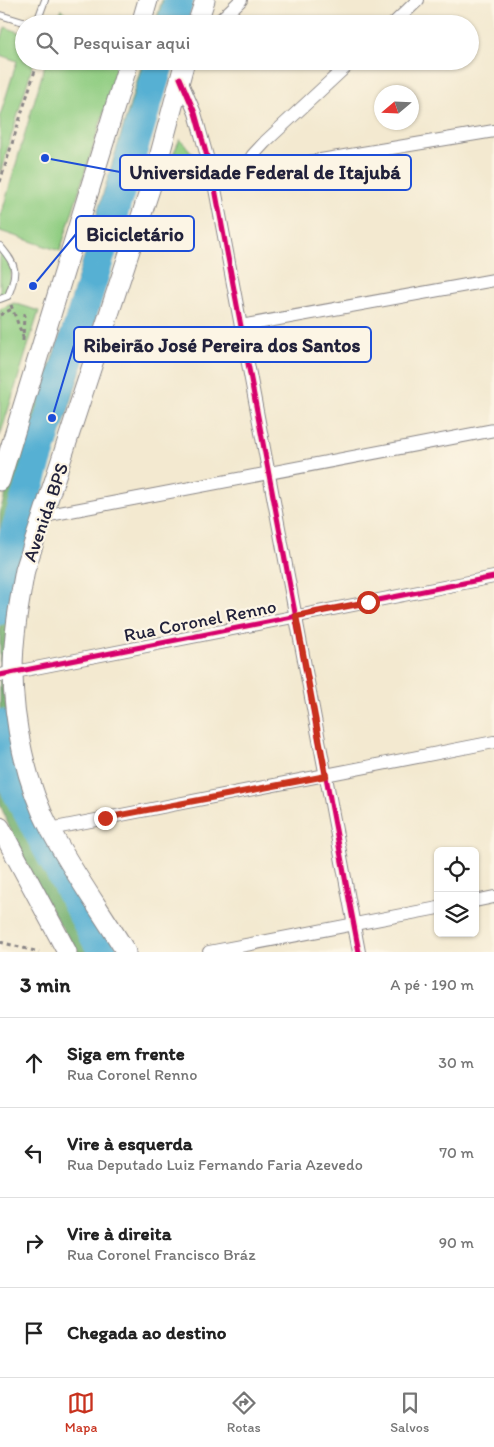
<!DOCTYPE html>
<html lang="pt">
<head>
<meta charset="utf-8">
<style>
  :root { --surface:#fff; --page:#f2f2f2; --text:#222; --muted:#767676; --line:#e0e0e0; --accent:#c8321e }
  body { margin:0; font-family:Itim,sans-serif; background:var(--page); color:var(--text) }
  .controls { position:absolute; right:15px; bottom:15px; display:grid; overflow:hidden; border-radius:8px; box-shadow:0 1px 4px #0004 }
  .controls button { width:45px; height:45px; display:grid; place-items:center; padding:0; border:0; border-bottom:1px solid var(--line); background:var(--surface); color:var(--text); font:25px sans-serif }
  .compass { position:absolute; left:374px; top:85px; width:45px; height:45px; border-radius:50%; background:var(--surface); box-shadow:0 1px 4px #0004; rotate:251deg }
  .stop { position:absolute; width:15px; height:15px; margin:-11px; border:4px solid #c8321e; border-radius:50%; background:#fff }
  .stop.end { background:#c8321e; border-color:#fff; box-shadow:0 1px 5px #0008 }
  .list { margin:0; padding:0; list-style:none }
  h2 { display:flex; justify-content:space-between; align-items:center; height:65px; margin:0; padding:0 20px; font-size:21px }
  h2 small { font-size:16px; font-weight:400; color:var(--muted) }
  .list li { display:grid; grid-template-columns:32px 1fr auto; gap:15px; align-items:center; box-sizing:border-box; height:90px; padding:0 20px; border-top:1px solid var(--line) }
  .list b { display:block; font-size:19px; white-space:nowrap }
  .list p { margin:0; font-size:16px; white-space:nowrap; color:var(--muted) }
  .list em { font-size:16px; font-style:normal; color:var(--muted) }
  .icon { flex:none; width:28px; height:28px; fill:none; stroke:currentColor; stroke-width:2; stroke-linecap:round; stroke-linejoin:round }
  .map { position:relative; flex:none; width:494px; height:952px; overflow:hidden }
  .search { position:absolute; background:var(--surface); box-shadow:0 1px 4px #0004; left:15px; right:15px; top:15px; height:55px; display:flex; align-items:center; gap:12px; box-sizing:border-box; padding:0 18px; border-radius:28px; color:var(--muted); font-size:19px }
  .sheet { height:425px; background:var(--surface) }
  nav { display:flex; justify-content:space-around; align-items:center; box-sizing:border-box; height:70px; border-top:1px solid var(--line); background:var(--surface); font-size:14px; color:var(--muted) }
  nav a { display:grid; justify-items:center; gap:2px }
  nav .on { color:var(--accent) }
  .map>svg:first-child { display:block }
</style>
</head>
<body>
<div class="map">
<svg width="494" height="952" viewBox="0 0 494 952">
  <rect width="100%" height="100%" fill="#fcf5e5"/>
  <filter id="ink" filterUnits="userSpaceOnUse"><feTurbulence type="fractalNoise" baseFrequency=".02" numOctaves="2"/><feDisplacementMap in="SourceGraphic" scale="10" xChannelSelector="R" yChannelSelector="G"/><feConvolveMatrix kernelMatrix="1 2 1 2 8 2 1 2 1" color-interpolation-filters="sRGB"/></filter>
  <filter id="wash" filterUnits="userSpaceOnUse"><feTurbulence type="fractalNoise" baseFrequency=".0096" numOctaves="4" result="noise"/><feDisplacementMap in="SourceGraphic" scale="20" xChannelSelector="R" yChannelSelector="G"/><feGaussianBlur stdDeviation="1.12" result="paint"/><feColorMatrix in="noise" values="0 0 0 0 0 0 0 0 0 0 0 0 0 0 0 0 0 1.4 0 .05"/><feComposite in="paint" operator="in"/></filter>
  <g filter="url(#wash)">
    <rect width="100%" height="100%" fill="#f3e9d0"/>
    <path fill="#90cd82" stroke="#59785e" d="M61,9L78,24H56Z
      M5,27L24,34V61H34L0,174V116L17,61L0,55V44Z
      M46,61H120L60,251L0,231V219Z
      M180,139L208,171L164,174Z
      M0,246L13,261L8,296L0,299Z
      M14,303L39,311L0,436V309Z"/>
    <path fill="#74b070" stroke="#4b6956" d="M162,0H190L183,24H155Z
      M143,61H171L72,399L16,569L2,687L23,784L50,844L114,952H77C47,904 20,857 0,804V510L64,324Z"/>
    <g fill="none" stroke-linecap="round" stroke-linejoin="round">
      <path stroke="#56b0d3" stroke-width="30" d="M172,24L179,0
        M0,610L4,568L160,61
        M0,724L16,790L103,952"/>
    </g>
  </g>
  <g filter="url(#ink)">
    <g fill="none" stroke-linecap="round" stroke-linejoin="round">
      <g stroke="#8a8686" stroke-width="8">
        <path id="lane" d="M0,15L23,22H31L38,19L45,0
          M0,246C17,266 18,271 8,296L0,299"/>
      </g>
      <g stroke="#8a8686" stroke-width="14">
        <path id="street" d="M216,24L241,0
          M393,24L418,0
          M180,78L195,113L213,178L359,952
          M242,173L253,155L265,142L352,61
          M153,180L213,178L242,173L494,131
          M241,326L494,280
          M44,516L494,430
          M0,675L494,577
          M50,829L494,742
          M475,901L494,897
          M209,952L438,908"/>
      </g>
      <g stroke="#8a8686" stroke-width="21">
        <path id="secondary" d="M141,24L148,0
          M197,24L205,0
          M0,481L129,61
          M0,827L67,952
          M126,952C101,911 72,871 50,829C26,784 13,722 13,671C13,637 19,603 25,570L153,180L185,61"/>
      </g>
      <path stroke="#8a8686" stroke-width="3" stroke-dasharray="4 4" stroke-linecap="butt" d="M0,182L38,61
        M11,305L23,337
        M0,315L12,309
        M23,341L24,313
        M0,942L39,952"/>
      <use href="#lane" stroke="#fff" stroke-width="6"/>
      <use href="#street" stroke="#fff" stroke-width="12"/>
      <use href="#secondary" stroke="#fff" stroke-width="19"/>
      <g stroke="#fcf5e5" stroke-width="8">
        <path id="cycleway" d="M180,78L195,113L213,178L359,952
          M0,675L494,577"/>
      </g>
      <use href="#cycleway" stroke="#d6006c" stroke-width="5"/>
    </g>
  </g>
  <g fill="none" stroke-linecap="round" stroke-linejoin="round" filter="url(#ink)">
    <path stroke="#c8321e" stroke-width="6" d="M105,818L326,776L296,616L368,602"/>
  </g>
  <g text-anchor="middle" stroke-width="4.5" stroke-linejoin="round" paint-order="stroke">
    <g font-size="19" fill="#22223b" stroke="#fcf5e5">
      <text transform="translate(45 512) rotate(-71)" y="7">Avenida BPS</text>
      <text transform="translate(200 620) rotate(-11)" y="7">Rua Coronel Renno</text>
    </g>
  </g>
  <path fill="none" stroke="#1d4ed8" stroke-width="2" d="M45 158L120 172M33 286L76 234M52 418L74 345"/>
  <g fill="#1d4ed8" stroke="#fcf5e5" stroke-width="2">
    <circle cx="45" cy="158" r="5"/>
    <circle cx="33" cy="286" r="5"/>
    <circle cx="52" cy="418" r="5"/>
  </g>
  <g fill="#fcf5e5" stroke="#1d4ed8" stroke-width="2">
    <rect x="120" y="155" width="291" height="35" rx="5"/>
    <rect x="76" y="216" width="118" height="35" rx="5"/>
    <rect x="74" y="327" width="297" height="35" rx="5"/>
  </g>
  <g font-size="20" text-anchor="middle" font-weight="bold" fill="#22223b">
    <text x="265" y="179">Universidade Federal de Itajubá</text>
    <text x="135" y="241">Bicicletário</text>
    <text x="222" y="352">Ribeirão José Pereira dos Santos</text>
  </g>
</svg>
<div class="controls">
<button><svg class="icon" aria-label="locate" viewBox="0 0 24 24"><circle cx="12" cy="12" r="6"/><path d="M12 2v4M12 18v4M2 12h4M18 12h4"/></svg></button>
<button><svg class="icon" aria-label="layers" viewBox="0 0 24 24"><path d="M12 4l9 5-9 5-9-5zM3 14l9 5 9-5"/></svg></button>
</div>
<svg class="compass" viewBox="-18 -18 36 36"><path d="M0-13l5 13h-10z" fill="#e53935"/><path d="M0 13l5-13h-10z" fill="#767676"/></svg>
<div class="stop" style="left:368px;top:602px"></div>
<div class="stop end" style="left:105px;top:818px"></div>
<div class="search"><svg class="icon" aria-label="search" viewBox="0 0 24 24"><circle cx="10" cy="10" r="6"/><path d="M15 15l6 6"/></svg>Pesquisar aqui</div>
</div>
<section class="sheet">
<h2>3 min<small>A pé · 190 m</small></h2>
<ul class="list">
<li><svg class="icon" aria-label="ahead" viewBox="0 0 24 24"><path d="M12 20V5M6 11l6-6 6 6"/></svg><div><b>Siga em frente</b><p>Rua Coronel Renno</p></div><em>30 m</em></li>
<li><svg class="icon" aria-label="left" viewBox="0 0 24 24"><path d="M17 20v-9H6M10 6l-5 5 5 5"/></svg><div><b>Vire à esquerda</b><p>Rua Deputado Luiz Fernando Faria Azevedo</p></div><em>70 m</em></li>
<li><svg class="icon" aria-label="right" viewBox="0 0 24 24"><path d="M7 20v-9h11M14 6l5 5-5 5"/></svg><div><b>Vire à direita</b><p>Rua Coronel Francisco Bráz</p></div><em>90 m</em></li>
<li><svg class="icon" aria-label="arrive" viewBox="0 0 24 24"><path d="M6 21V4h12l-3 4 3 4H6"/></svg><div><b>Chegada ao destino</b></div></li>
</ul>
</section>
<nav>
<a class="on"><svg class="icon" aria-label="map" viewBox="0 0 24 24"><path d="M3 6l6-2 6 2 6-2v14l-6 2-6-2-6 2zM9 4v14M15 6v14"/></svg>Mapa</a>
<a><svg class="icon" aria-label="directions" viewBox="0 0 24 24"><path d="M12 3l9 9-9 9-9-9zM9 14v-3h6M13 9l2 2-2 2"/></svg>Rotas</a>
<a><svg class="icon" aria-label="saved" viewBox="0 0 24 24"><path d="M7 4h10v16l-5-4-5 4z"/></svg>Salvos</a>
</nav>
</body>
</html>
